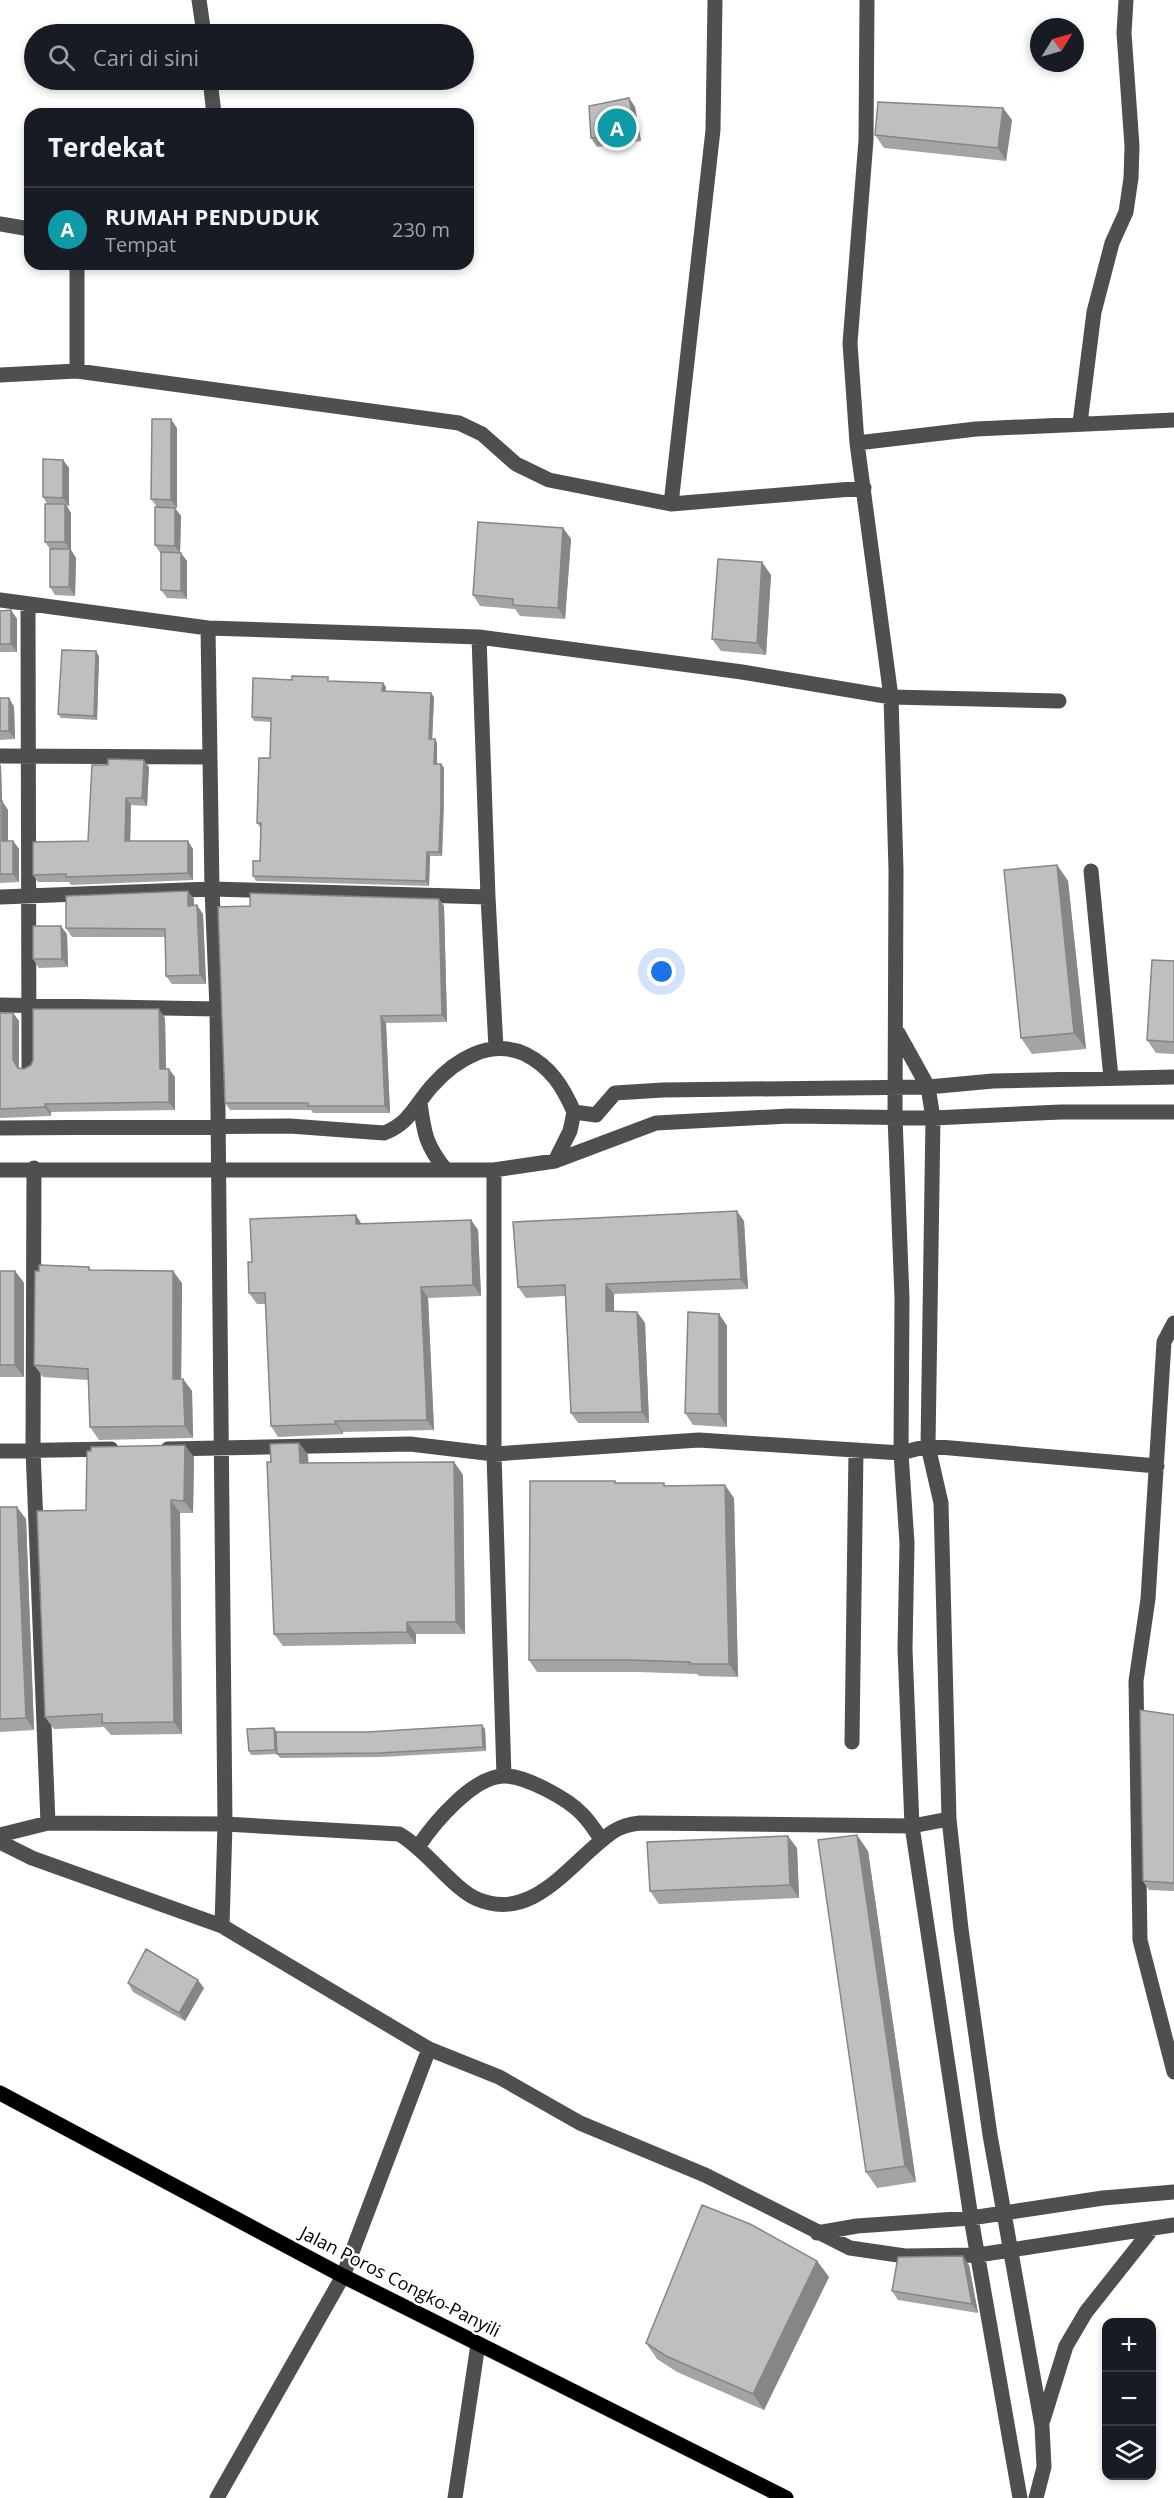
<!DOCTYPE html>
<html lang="id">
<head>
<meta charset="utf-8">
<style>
  :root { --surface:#171b24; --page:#242831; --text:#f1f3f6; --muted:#9ea1a6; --line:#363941; --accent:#858687 }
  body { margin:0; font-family:"Open Sans",sans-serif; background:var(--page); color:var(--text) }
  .controls { position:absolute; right:18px; bottom:18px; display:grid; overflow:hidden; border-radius:12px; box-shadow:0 3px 9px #0003 }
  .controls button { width:54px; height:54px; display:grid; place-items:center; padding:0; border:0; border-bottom:2px solid var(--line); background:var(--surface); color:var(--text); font:30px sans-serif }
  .compass { position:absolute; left:1030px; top:18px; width:54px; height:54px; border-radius:50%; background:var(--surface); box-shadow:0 3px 9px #0003; rotate:53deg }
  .you { position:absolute; left:662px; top:972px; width:21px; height:21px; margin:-15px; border:4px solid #fff; border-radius:50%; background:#1a73e8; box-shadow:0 0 0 9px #1a73e833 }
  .badge { display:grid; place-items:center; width:39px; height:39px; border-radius:50%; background:var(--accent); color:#fff; font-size:20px; font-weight:700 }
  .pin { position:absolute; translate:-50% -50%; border:3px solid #fff; box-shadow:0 2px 6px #0006 }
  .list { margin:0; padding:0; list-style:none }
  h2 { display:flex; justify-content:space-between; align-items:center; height:78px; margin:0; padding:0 24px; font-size:26px }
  h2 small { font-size:20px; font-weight:400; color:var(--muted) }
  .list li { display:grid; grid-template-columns:39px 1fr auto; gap:18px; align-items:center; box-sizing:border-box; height:84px; padding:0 24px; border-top:2px solid var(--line) }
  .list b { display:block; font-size:22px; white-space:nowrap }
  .list p { margin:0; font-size:20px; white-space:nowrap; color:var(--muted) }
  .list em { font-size:20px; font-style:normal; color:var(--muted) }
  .icon { flex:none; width:33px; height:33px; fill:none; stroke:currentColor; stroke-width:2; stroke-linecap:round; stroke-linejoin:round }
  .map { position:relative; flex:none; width:1174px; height:2498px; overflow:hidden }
  .search { position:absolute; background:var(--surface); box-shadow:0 3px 9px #0003; left:24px; top:24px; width:450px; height:66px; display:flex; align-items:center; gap:15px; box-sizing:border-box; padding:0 21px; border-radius:33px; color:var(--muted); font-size:22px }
  .panel { position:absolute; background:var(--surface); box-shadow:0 3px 9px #0003; left:24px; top:108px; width:450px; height:162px; border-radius:18px }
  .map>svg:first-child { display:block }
</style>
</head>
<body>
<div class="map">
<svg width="1174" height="2498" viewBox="0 0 1174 2498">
  <rect width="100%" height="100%" fill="#fff"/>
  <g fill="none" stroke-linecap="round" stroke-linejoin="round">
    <g stroke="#dbdbdb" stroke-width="16">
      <path id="major" d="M0,2093L343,2276L786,2498"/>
    </g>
    <path stroke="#4f4f4f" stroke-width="15" d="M199,0L204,34
      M867,0L866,140L850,343L857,443L891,697L1059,701
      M210,80L214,114
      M0,224L30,229
      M77,371V264
      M0,375L77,371L459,423L482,434L516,464L549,480L671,504L864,488
      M1080,423L1094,312L1112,243L1126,212L1131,178L1132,146L1124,33L1126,0
      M857,443L976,429L1174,420
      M671,504L713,130L715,0
      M0,600L208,628L479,637L742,672L891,697L896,870L895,1117L902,1298L901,1453L907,1543L905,1649L912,1826L971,2218L1020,2498
      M28,605L29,1068
      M208,628L212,889L217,1009L225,1824L222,1926
      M479,637L488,897L496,1048
      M0,756L210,757
      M1091,871L1111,1078
      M0,897L212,889L488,897
      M0,1005L217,1009
      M898,1033L928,1087L933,1118L928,1446L941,1503L949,1819L961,1929L990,2135L1042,2426L1044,2467L1036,2498
      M420,1103C424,1133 426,1146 446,1170
      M0,1128L290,1126L384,1133C410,1123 415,1105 432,1086C455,1060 490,1038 525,1054C551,1067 563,1087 574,1112L596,1115L615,1093L663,1090L928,1087L993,1081L1174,1077
      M555,1161L570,1131L574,1112
      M34,1168L33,1450L48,1823
      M0,1170H494L555,1161L656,1123L789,1116L933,1118L1061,1112H1174
      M494,1170V1454L504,1776
      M1174,1323L1164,1342L1148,1599L1136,1681L1140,1940L1174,2072
      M168,1449L410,1444L494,1454L699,1440L901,1453L928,1446L1157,1466
      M0,1451L111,1449
      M852,1742L856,1450
      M0,1835L48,1823L225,1824L399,1834C427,1850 452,1888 477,1899C535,1924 573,1858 614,1831C622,1826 631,1824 640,1823L912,1826L949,1819
      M0,1842L32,1858L222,1926L429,2049L499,2077L580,2123L705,2175L850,2248L905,2256L978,2255L1174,2225
      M418,1847C434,1823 474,1775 505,1776C526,1776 568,1799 582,1814C590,1822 596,1832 602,1840
      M817,2233L857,2226L971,2218L1103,2198L1174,2192
      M1043,2420L1066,2346L1086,2312L1151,2230
      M217,2498L343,2276L429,2049
      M455,2498L478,2344"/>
    <use href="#major" stroke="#000" stroke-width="15"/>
  </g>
  <path fill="#a4a4a4" d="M629,98L635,107L641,141L597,147L591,138Z
    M1003,108L1012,120L1006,161L884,148L875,135Z
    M177,428V508H175L181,516L180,553L187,561V599L167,598L161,590V554L155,545L157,507L151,499Z
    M63,460L69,468V506H67L71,513V550L76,558L75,596L55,595L50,587V549L45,542L47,504L43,497Z
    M563,528L571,539L565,619L520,616L515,609L480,606L473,595Z
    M771,575L766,655L721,651L712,639Z
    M11,610L17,619V652H0V611Z
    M99,656L97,720L61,718L58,714Z
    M331,681L383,683L386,687L385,691L434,697L432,739H435L437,743V764H441L444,768V810L442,856H430L429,886L256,881L253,876L260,861L261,827H260L257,823L270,758L271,722L254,721L252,717Z
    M0,698H9L14,707L15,739L0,740V747Z
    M0,764L1,766L2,801L8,810V841H13L19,849V882L0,883Z
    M149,767L147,806L131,805L130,841L193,849V880L71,885L69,882H38L33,875L88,841Z
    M1057,865L1068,881L1086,1049L1032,1054L1021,1038Z
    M194,899V906L203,914L206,984H172L166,976L165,937H72L66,928Z
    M439,899L444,906L447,1022L386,1023L390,1113H313L311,1110H230L225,1103L250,906Z
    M67,934L68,967L39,968L33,959Z
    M1174,961V1054L1156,1053L1147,1040Z
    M0,1013H13L19,1021V1068L24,1069L165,1018L166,1069L175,1077V1110L51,1112V1116L0,1118Z
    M471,1220L478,1230L481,1296L428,1298L434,1430L343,1432V1434L278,1437L271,1426L266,1304H257L249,1293L252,1262L362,1224Z
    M744,1221L748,1289L614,1294V1311L637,1312L645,1323L649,1423H578L571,1413L565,1296L526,1298L518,1287Z
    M89,1267L91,1270L182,1283L181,1379H183L192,1391L193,1438L99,1440L90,1427L88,1380L43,1377L34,1365Z
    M0,1271H15L24,1283V1377H0Z
    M719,1314L727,1326V1427L693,1425L685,1413Z
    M299,1443L308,1455V1463L454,1462L463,1475L465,1634H416V1644L283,1646L274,1634L271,1462Z
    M194,1457L193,1513H180L182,1734L111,1735L104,1727L54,1729L45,1717L86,1510Z
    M615,1481L617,1483L667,1486L734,1498L738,1677L699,1676L697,1674L638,1672H537L529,1660Z
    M0,1507L26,1519L34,1730L0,1732Z
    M1174,1715V1891L1149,1890L1143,1881Z
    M485,1729L486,1751L382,1757L280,1758L277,1754L251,1755L249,1751L277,1732H368Z
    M797,1848L799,1898L659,1904L650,1891Z
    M868,1851L916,2182L877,2188L866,2172Z
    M128,1983L204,1988L185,2021L133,1992Z
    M817,2261L829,2277L764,2410L677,2372L657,2359L646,2343Z
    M969,2265L978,2313L898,2300L892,2291Z"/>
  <path fill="#868686" d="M629,98L635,107L641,141L636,132Z
    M1003,108L1012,120L1006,161L998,148Z
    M171,419L177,428V508L171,500Z
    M63,460L69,468V506L63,498Z
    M65,504L71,513V550L76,558L75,596L69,587L70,550L65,542Z
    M175,508L181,516L180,554L175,546Z
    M563,528L571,539L565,619L558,608Z
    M181,553L187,561V599L181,591Z
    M762,562L771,575L766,655L757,643Z
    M11,610L17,619V652L11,644Z
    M96,651L99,656L97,720L94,716Z
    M383,683L386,687L385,695L382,691Z
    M431,693L434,697L432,743L429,739Z
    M9,698L14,707L15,739L9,731Z
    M435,739L437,743V768L434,764Z
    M144,760L149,767L147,806L142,798Z
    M0,764L1,766L2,801L8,810V849L2,841L0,807Z
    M441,764L444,768L442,856L439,852Z
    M126,798L131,805L130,848L125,841Z
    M13,841L19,849V882L13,874Z
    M188,841L193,849V880L188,873Z
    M427,852L430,856L429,886L426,881Z
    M1057,865L1068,881L1086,1049L1074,1033Z
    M188,891L194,899V914L188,906Z
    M439,899L444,906L447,1022L442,1015Z
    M197,905L203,914L206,984L200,975Z
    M61,926L67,934L68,967L62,959Z
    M159,1009L165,1018L166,1077L160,1069Z
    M13,1013L19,1021V1069L24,1076L13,1060Z
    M381,1016L386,1023L390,1113L385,1106Z
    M169,1069L175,1077V1110L169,1102Z
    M45,1104L51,1112V1116L45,1107Z
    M737,1211L744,1221L748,1289L741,1279Z
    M356,1215L363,1226L356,1224Z
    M471,1220L478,1230L481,1296L473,1285Z
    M15,1271L24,1283V1377L15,1365Z
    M173,1271L182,1283L181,1392L173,1379Z
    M606,1284L614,1294V1322L606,1311Z
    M421,1287L428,1298L434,1430L427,1420Z
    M637,1312L645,1323L649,1423L642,1412Z
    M719,1314L727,1326V1427L719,1414Z
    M183,1379L192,1391L193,1438L185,1426Z
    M335,1421L343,1432V1434L336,1424Z
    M299,1443L308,1455L309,1475L300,1463Z
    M185,1445L194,1457L193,1513L184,1501Z
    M454,1462L463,1475L465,1634L456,1622Z
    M725,1485L734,1498L738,1677L729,1664Z
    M171,1500L180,1513L182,1734L174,1722Z
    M17,1507L26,1519L34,1730L26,1718Z
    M407,1622L416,1634V1644L407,1632Z
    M482,1725L485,1729L486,1751L483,1747Z
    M274,1728L277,1732L278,1754L275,1750Z
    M857,1835L868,1851L916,2182L905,2166Z
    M788,1836L797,1848L799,1898L790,1885Z
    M198,1980L204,1988L185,2021L179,2013Z
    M963,2256L969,2265L978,2313L972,2304Z
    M817,2261L829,2277L764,2410L753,2394Z"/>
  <path fill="#bfbfbf" stroke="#868686" stroke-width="1.5" d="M629,98L636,132L591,138L589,106Z
    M878,102L1003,108L998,148L875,135Z
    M152,419H171V500L151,499Z
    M43,459L63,460V498L43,497Z
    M45,504H65V542H45Z
    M155,507L175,508V546L155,545Z
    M478,522L563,528L558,608L513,605V599L473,595Z
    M50,549H70L69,587H50Z
    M161,552L181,553V591L161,590Z
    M718,559L762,562L757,643L712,639Z
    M11,610V644H0V611Z
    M62,650L96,651L94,716L58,714Z
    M292,676L328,677V681L383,683L382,691L431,693L429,739H435L434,764H441V805L439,852H427L426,881L253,876V861H260L261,823H257L259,758H270L271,718L252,717L253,678L292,680Z
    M0,698H9V731H0Z
    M108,759L144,760L142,798H126L125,841H188V873L66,877V874L33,875V842L88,841L92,765H108Z
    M0,801H2V841H13V874H0Z
    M1057,865L1074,1033L1021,1038L1004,870Z
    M188,891V906L197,905L200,975L166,976L165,929L66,928V896Z
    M250,893L439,899L442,1015L381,1016L385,1106H308V1103H225L218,907L250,906Z
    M33,926H61L62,959H33Z
    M1152,960L1174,961V1042L1147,1040Z
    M33,1009H159L160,1069H169V1102L45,1104V1107L0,1109V1013H13V1060L18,1068L24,1069L31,1065L33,1060Z
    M737,1211L741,1279L606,1284V1311L637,1312L642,1412L571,1413L565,1285L518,1287L513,1222Z
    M356,1215V1224L471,1220L473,1285L421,1287L427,1420L335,1421L336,1424L271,1426L265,1293H249L248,1262H252L250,1219Z
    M39,1265L89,1267V1270L173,1271V1379H183L185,1426L90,1427L88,1369L34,1365L35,1271H39Z
    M0,1271H15V1365H0Z
    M688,1312L719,1314V1414L685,1413Z
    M299,1443L300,1463L454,1462L456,1622H407V1632L274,1634L267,1462H271L270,1444Z
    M185,1445L184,1501L171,1500L174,1722L102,1723V1714L45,1717L37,1511L86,1510L87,1451H91V1447Z
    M530,1481H615V1483H664V1486L725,1485L729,1664H690V1662L629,1660H529Z
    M0,1507H17L26,1718L0,1719Z
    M1140,1710L1174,1715V1883L1143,1881Z
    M482,1725L483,1747L379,1753L277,1754L276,1732H368Z
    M274,1728L275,1750L249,1751L247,1729Z
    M857,1835L905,2166L866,2172L818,1840Z
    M788,1836L790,1885L650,1891L647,1842Z
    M146,1949L198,1980L179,2013L128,1983Z
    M702,2205L750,2224L817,2261L753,2394L666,2356L646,2343Z
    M963,2256L972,2304L892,2291L898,2257Z"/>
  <g text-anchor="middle" stroke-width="5" stroke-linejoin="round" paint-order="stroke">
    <g font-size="18" fill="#000" stroke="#fff">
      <text transform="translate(400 2282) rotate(27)" y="6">Jalan Poros Congko-Panyili</text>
    </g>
  </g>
</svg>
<div class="controls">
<button>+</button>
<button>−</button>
<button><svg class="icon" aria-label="layers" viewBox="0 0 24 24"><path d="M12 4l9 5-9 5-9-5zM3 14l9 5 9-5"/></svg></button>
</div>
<svg class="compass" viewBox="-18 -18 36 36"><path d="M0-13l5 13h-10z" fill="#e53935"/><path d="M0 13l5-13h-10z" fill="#9ea1a6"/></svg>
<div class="you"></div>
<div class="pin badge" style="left:617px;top:128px;background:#0f9aa8">A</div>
<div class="search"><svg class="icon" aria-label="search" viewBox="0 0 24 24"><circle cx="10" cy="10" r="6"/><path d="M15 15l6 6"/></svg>Cari di sini</div>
<section class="panel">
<h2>Terdekat<small></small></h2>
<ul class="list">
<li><span class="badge" style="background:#0f9aa8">A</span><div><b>RUMAH PENDUDUK</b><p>Tempat</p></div><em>230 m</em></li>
</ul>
</section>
</div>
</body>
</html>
